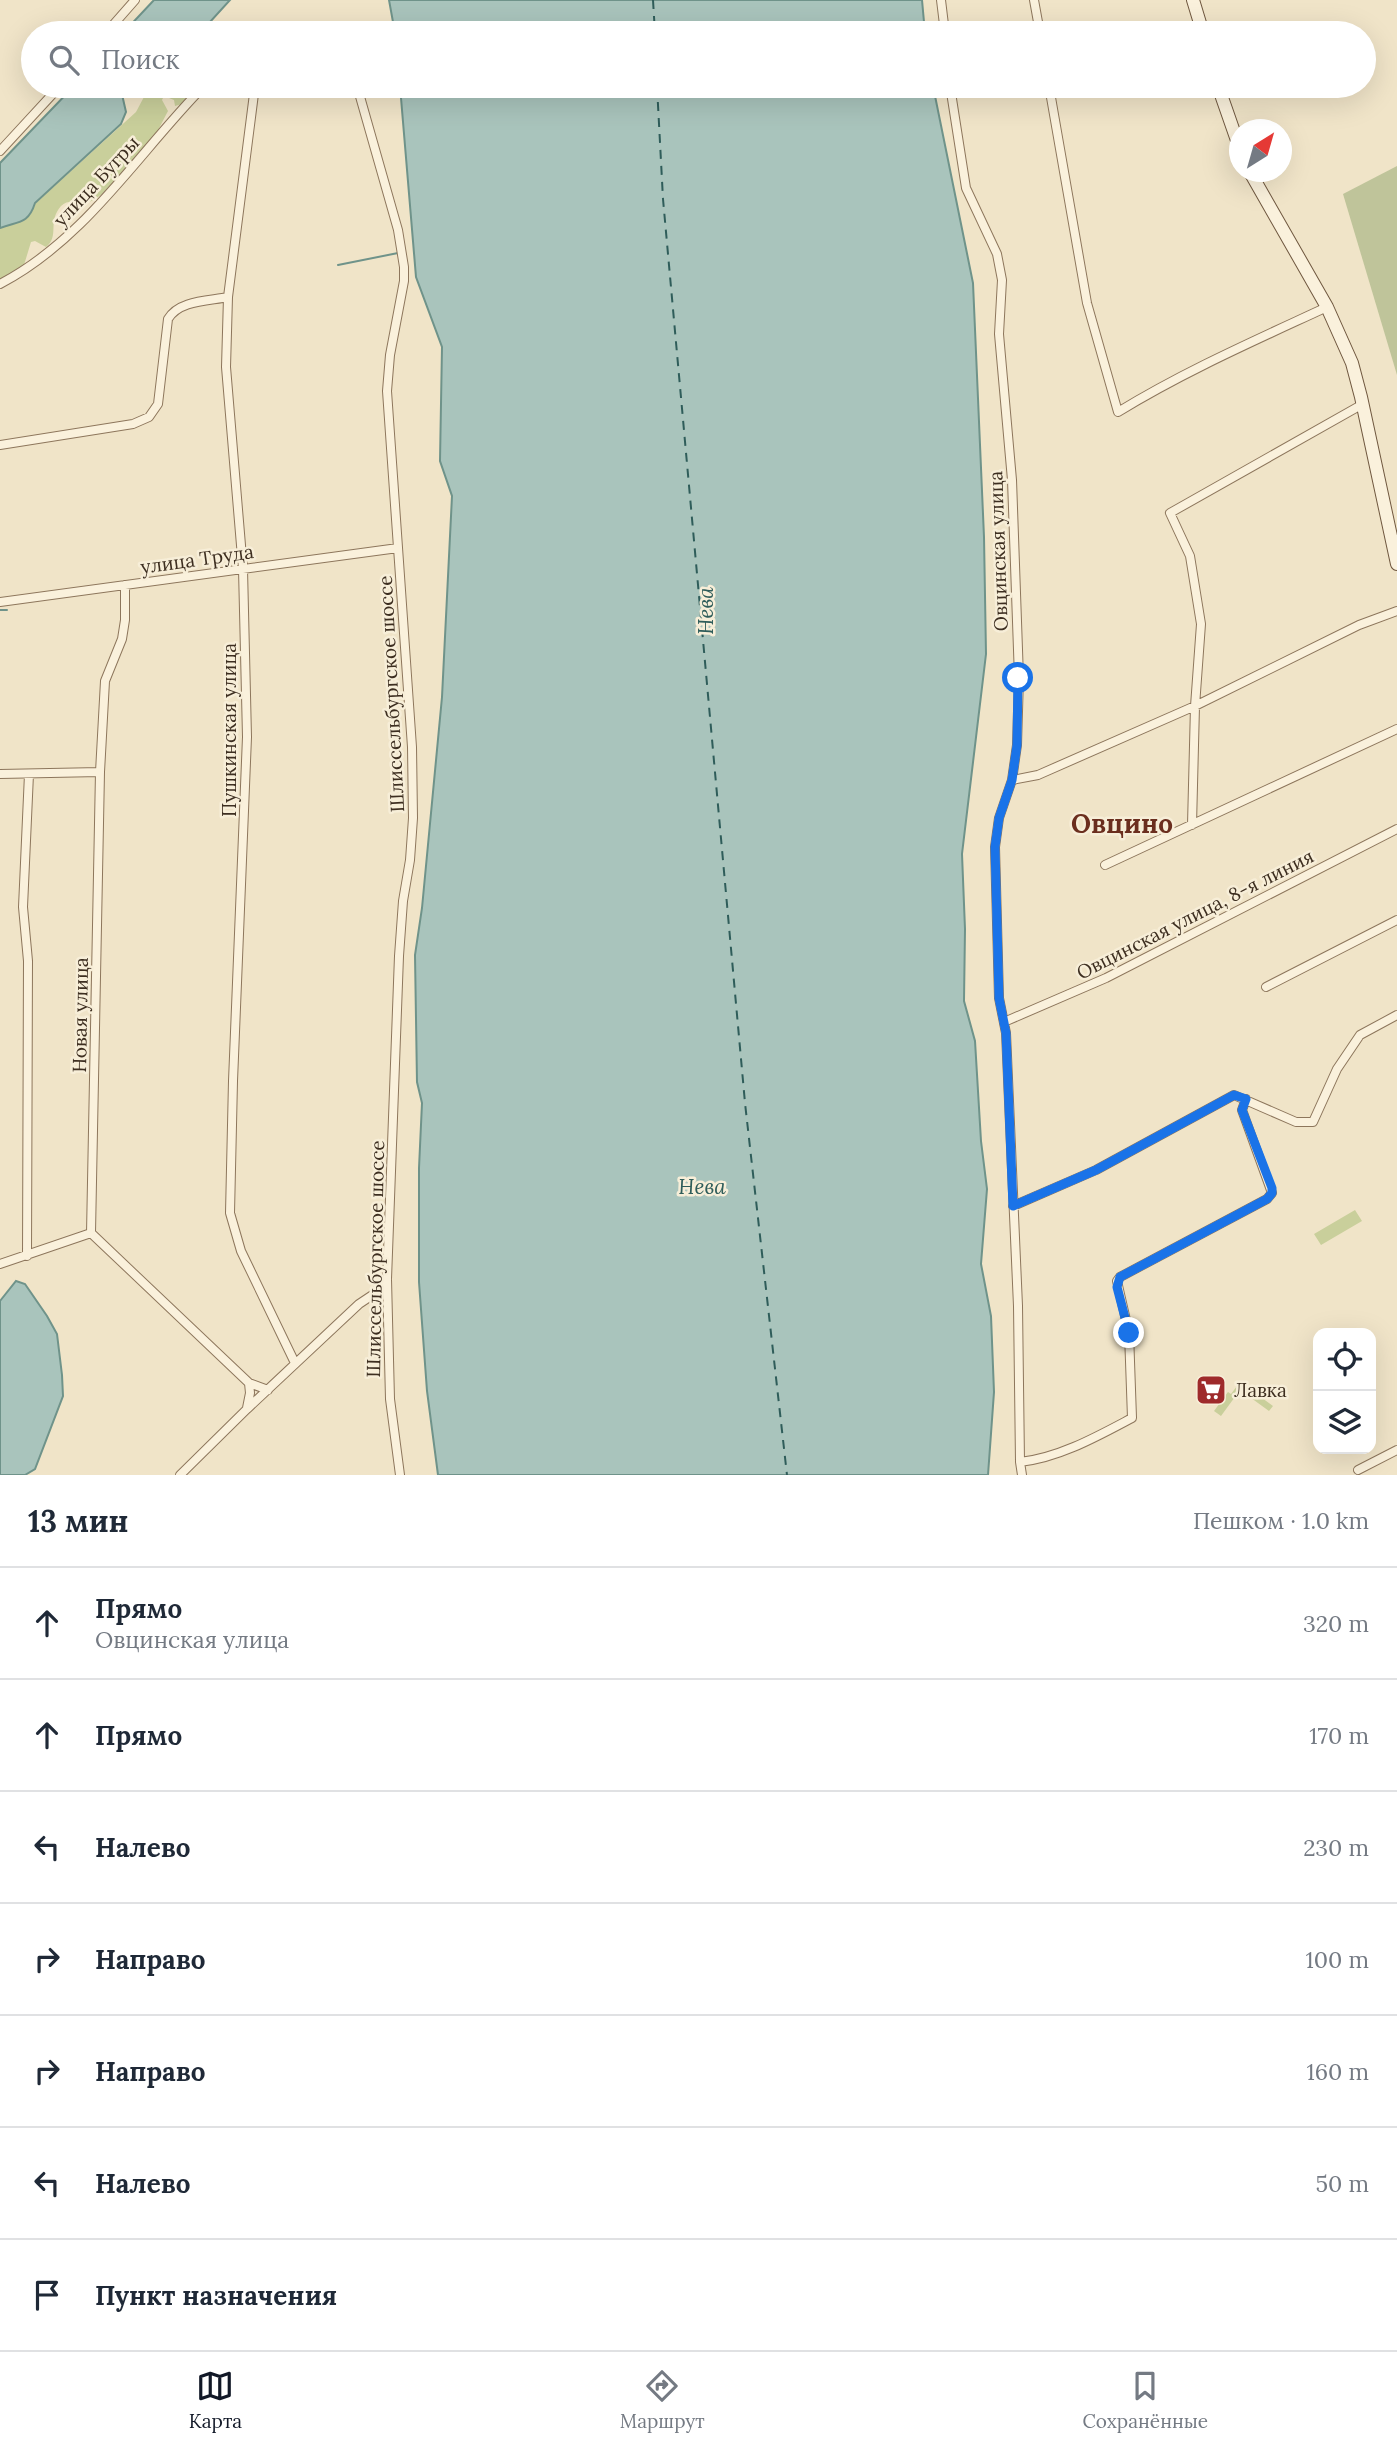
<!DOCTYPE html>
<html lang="ru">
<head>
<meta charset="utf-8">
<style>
  :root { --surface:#fff; --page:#f2f2f3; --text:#1f2937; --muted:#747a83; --line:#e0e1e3; --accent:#111827 }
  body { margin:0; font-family:Lora,serif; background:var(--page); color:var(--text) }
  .controls { position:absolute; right:21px; bottom:21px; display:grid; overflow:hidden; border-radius:14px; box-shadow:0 7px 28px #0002 }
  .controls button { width:63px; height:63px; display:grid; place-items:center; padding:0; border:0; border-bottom:2px solid var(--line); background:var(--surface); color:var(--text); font:35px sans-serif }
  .compass { position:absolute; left:1229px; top:119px; width:63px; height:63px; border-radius:50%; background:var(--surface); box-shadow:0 7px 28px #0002; rotate:37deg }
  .stop { position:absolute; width:21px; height:21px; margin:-16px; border:5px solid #1a73e8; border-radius:50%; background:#fff }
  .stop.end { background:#1a73e8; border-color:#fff; box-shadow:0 2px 7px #0008 }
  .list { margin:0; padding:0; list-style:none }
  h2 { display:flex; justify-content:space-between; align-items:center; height:91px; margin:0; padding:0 28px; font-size:30px }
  h2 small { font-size:23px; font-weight:400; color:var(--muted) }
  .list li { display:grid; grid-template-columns:46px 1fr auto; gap:21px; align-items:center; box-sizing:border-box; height:112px; padding:0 28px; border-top:2px solid var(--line) }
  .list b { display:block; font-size:26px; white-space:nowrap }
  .list p { margin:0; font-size:23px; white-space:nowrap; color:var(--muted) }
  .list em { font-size:23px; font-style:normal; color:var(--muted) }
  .icon { flex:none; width:38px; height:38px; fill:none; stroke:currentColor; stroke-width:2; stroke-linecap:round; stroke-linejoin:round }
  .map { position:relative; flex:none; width:1397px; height:1475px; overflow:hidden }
  .search { position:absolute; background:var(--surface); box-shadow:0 7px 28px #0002; left:21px; right:21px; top:21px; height:77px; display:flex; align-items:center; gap:18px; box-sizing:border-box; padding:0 24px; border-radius:38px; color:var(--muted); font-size:26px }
  .sheet { height:875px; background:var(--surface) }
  nav { display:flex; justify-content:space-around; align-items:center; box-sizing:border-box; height:98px; border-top:2px solid var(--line); background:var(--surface); font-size:19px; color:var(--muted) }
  nav a { display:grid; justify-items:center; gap:4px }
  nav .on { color:var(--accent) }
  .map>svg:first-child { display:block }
</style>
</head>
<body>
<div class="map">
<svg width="1397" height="1475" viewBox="0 0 1397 1475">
  <rect width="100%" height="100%" fill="#f0e4c8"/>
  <path fill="#c9cf9b" d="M153,86H193L182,104L175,106L174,100L164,96L162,100L168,111L154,138L102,194C97,197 94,201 88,202C78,204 69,198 61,206C47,222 60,236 46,247L35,241L31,242L24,265L0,280V228C18,221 28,225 35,204L136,112L145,95Z
    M1355,1210L1362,1221L1321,1245L1314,1234Z
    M1240,1382L1273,1406L1269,1411L1240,1390L1221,1416L1214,1411L1228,1392L1231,1394Z"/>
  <path fill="#bfc49a" d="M1397,166V375L1343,194Z"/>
  <path fill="#a9c4bc" stroke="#6f938a" stroke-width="2" d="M154,0H230L200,33H123Z
    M389,0H922L925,33H395Z
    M74,86H125L121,90L126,112L121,124L35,203C28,225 18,221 0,228V163Z
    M400,86H933L973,283L984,537L986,654L962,854L965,929L964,1001L975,1041L981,1141L987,1189L981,1264L991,1316L994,1392L988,1475H438L427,1391L419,1282V1168L422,1103L417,1082L415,955L422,908L442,697L452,496L440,461L442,347L416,277Z
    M16,1281L25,1284L47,1316L57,1334L62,1375L63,1396L35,1469L25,1475H0V1301Z"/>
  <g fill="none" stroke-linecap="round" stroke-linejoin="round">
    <path stroke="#6f938a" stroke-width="2" d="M338,265L398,253
      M0,610H7"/>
    <path stroke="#2f5d5a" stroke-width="2" stroke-dasharray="9 7" stroke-linecap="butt" d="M653,0L655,33
      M657,86L663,199L745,1103L787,1475"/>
    <g stroke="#8d765c" stroke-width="10">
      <path id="minor" d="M941,0L945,33
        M1034,0L1040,33
        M106,33L135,0
        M331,33L342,29L343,33
        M255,86L228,297L226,367L243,569L247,737L233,1081L230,1213L241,1251L295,1363
        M357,86L398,230L404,267V281L390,355L387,391L412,747L413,818L410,860L403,901L399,956L387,1279L390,1399L400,1475
        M950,86L966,188L997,254L1002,280L999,334L1012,480L1019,678L1017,745L1012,780L999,818L995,847L999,998L1006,1033L1018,1306L1020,1462L1022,1475
        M1049,86L1087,303L1118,412C1185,371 1256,340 1327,307
        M0,151L60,86
        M0,284C86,239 138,153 204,86
        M0,445L133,424L149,417L158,404L168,319C179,300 209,301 228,297
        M125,585V620L122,639L105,681L100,772L91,1233L249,1383L268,1390
        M0,602L398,548
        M0,774L100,772
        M1012,780L1038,775L1195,706L1359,625L1397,611
        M1192,825L1195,706L1201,624L1190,556L1170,513L1363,404
        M1105,865L1397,729
        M1266,987L1397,920
        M1004,1022L1106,978L1397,829
        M1013,1206L1096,1170L1234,1095L1296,1122H1313L1337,1069L1360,1035L1397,1015
        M27,1256L28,961L23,907L29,774
        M0,1264L91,1233
        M247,1408L250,1393L249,1383
        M1020,1462C1059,1458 1098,1436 1132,1418L1129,1333L1117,1281L1120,1277L1267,1199L1272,1193L1242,1110L1246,1099
        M1358,1470L1397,1450
        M180,1475L247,1409L359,1304L374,1294L387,1279"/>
    </g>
    <g stroke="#6f573f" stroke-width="14">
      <path id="secondary" d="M1193,0L1203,33
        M1218,86L1240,149
        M1250,172L1327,307L1352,363L1361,397L1397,564"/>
    </g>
    <use href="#minor" stroke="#faf1dc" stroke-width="8"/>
    <use href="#secondary" stroke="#faf1dc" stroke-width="12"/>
  </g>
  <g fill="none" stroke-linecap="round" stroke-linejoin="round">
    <path stroke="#1a73e8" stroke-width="9" d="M1018,678L1017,745L1012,780L999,818L995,847L999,998L1006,1033L1013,1206L1096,1170L1234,1095L1246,1099L1242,1110L1272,1188V1193L1267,1199L1120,1277L1117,1287L1129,1333"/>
  </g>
  <defs>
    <g id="supermarket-square" transform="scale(1.575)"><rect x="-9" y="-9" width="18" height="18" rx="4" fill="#9e2a2b" stroke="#f7eed8"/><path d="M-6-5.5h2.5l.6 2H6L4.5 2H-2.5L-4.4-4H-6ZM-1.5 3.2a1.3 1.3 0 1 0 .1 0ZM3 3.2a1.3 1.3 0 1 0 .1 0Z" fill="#fff"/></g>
  </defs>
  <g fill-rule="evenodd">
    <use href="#supermarket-square" x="1211" y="1390"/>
  </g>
  <g text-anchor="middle" stroke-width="5" stroke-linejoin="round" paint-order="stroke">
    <g font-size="19" fill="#3d2e20" stroke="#f7eed8">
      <text transform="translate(96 181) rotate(-47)" y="7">улица Бугры</text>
      <text transform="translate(998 551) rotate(-92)" y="7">Овцинская улица</text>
      <text transform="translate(197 559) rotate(-8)" y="7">улица Труда</text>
      <text transform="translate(391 694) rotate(-93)" y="7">Шлиссельбургское шоссе</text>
      <text transform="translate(229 730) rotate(-90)" y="7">Пушкинская улица</text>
      <text transform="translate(1195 914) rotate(-27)" y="7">Овцинская улица, 8-я линия</text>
      <text transform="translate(80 1015) rotate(-89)" y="7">Новая улица</text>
      <text transform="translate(375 1259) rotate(-89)" y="7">Шлиссельбургское шоссе</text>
    </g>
    <g font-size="19" fill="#3d2e20" stroke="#f7eed8" text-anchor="start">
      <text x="1234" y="1397">Лавка</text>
    </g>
    <g font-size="21" font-style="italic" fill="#2f5d5a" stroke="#f7eed8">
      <text transform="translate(706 611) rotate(-90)" y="7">Нева</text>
      <text x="702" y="1194">Нева</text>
    </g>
    <g font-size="26" font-weight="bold" fill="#6b2e1e" stroke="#f7eed8">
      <text x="1122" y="833">Овцино</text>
    </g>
  </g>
</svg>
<div class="controls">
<button><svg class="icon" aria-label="locate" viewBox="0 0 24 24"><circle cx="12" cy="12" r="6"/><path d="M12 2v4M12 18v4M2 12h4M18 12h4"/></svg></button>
<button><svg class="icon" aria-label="layers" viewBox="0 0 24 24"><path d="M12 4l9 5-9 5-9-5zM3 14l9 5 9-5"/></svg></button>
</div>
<svg class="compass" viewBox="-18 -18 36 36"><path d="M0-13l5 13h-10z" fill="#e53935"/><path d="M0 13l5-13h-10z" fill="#747a83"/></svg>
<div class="stop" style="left:1018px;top:678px"></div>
<div class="stop end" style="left:1129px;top:1333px"></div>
<div class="search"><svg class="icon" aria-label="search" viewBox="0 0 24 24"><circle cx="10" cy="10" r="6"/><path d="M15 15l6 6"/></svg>Поиск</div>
</div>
<section class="sheet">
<h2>13 мин<small>Пешком · 1.0 km</small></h2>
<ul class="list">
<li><svg class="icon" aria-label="ahead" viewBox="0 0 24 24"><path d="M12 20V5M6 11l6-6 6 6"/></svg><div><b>Прямо</b><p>Овцинская улица</p></div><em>320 m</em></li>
<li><svg class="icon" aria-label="ahead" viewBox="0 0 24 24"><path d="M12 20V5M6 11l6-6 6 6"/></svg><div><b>Прямо</b></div><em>170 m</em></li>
<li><svg class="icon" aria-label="left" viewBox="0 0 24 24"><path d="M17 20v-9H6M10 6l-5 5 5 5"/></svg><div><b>Налево</b></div><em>230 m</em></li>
<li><svg class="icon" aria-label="right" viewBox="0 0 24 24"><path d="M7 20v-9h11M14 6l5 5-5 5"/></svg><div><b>Направо</b></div><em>100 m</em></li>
<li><svg class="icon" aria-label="right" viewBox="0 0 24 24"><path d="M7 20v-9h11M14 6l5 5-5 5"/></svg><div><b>Направо</b></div><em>160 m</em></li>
<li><svg class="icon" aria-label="left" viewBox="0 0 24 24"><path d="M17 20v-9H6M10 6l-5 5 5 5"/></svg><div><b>Налево</b></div><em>50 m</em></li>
<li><svg class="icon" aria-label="arrive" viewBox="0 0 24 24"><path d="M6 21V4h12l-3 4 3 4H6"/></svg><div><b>Пункт назначения</b></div></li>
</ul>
</section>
<nav>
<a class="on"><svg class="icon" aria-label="map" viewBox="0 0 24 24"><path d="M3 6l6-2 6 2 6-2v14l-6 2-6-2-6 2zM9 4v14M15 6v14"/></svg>Карта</a>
<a><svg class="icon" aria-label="directions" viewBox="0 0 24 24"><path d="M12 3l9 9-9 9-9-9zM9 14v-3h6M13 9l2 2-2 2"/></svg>Маршрут</a>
<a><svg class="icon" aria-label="saved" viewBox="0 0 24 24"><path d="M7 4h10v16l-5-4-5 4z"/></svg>Сохранённые</a>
</nav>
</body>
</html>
